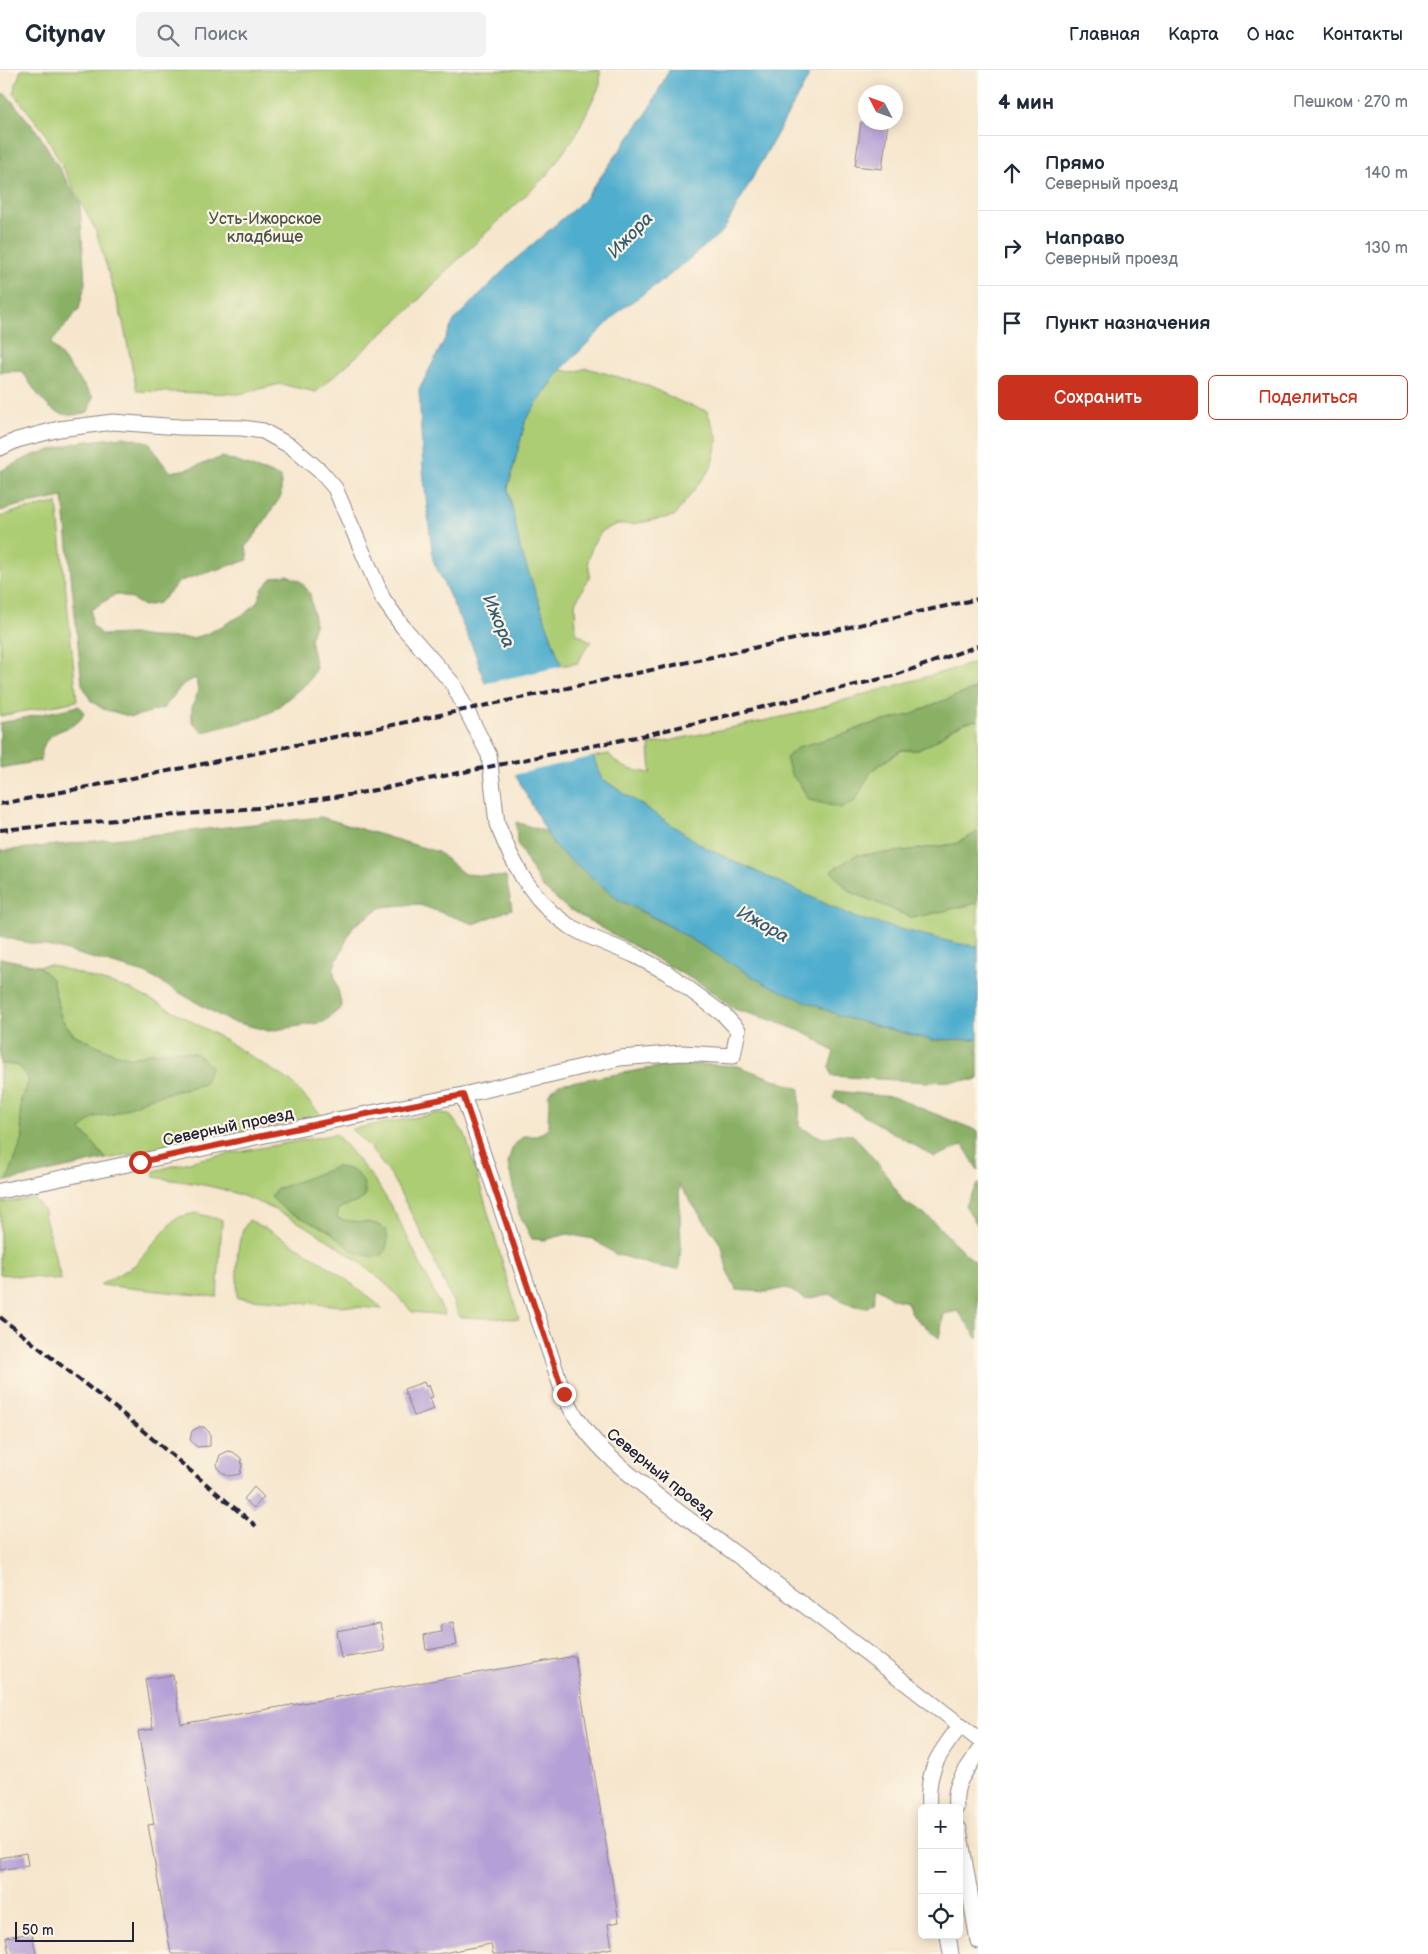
<!DOCTYPE html>
<html lang="ru">
<head>
<meta charset="utf-8">
<style>
  :root { --surface:#fff; --page:#f2f2f3; --text:#1f2937; --muted:#747a83; --line:#e0e1e3; --accent:#c8321e }
  body { margin:0; font-family:"Balsamiq Sans",sans-serif; background:var(--page); color:var(--text) }
  .controls { position:absolute; right:15px; bottom:15px; display:grid; overflow:hidden; border-radius:8px; box-shadow:0 2px 12px #0003 }
  .controls button { width:45px; height:45px; display:grid; place-items:center; padding:0; border:0; border-bottom:1px solid var(--line); background:var(--surface); color:var(--text); font:25px sans-serif }
  .compass { position:absolute; left:858px; top:15px; width:45px; height:45px; border-radius:50%; background:var(--surface); box-shadow:0 2px 12px #0003; rotate:311deg }
  .scale { position:absolute; left:15px; bottom:12px; width:119px; box-sizing:border-box; padding-left:5px; border:2px solid #22223b; border-top:0; font-size:14px; line-height:18px; white-space:nowrap; color:#22223b; -webkit-text-stroke:4px #fcf5e5; paint-order:stroke }
  .stop { position:absolute; width:15px; height:15px; margin:-11px; border:4px solid #c8321e; border-radius:50%; background:#fff }
  .stop.end { background:#c8321e; border-color:#fff; box-shadow:0 1px 5px #0008 }
  .list { margin:0; padding:0; list-style:none }
  h2 { display:flex; justify-content:space-between; align-items:center; height:65px; margin:0; padding:0 20px; font-size:21px }
  h2 small { font-size:16px; font-weight:400; color:var(--muted) }
  .list li { display:grid; grid-template-columns:32px 1fr auto; gap:15px; align-items:center; box-sizing:border-box; height:75px; padding:0 20px; border-top:1px solid var(--line) }
  .list b { display:block; font-size:19px; white-space:nowrap }
  .list p { margin:0; font-size:16px; white-space:nowrap; color:var(--muted) }
  .list em { font-size:16px; font-style:normal; color:var(--muted) }
  .actions { display:flex; gap:10px; padding:15px 20px }
  .actions a { flex:1; padding:11px 0; border:1px solid var(--accent); border-radius:8px; text-align:center; font-size:18px; color:var(--accent) }
  .actions .main { background:var(--accent); color:#fff }
  .icon { flex:none; width:28px; height:28px; fill:none; stroke:currentColor; stroke-width:2; stroke-linecap:round; stroke-linejoin:round }
  .map { position:relative; flex:none; width:978px; height:1884px; overflow:hidden }
  header { display:flex; align-items:center; gap:30px; box-sizing:border-box; height:70px; padding:0 25px; background:var(--surface); border-bottom:1px solid var(--line) }
  header strong { font-size:24px }
  nav { display:flex; gap:28px; margin-inline-start:auto; font-size:18px }
  .search { width:350px; height:45px; background:var(--page); display:flex; align-items:center; gap:12px; box-sizing:border-box; padding:0 18px; border-radius:8px; color:var(--muted); font-size:19px }
  main { display:flex }
  aside { flex:1; background:var(--surface) }
  .map>svg:first-child { display:block }
</style>
</head>
<body>
<header>
<strong>Citynav</strong>
<div class="search"><svg class="icon" aria-label="search" viewBox="0 0 24 24"><circle cx="10" cy="10" r="6"/><path d="M15 15l6 6"/></svg>Поиск</div>
<nav><a>Главная</a><a>Карта</a><a>О нас</a><a>Контакты</a></nav>
</header>
<main>
<div class="map">
<svg width="978" height="1884" viewBox="0 0 978 1884">
  <rect width="100%" height="100%" fill="#fcf5e5"/>
  <filter id="ink" filterUnits="userSpaceOnUse"><feTurbulence type="fractalNoise" baseFrequency=".02" numOctaves="2"/><feDisplacementMap in="SourceGraphic" scale="10" xChannelSelector="R" yChannelSelector="G"/><feConvolveMatrix kernelMatrix="1 2 1 2 8 2 1 2 1" color-interpolation-filters="sRGB"/></filter>
  <filter id="wash" filterUnits="userSpaceOnUse"><feTurbulence type="fractalNoise" baseFrequency=".0096" numOctaves="4" result="noise"/><feDisplacementMap in="SourceGraphic" scale="20" xChannelSelector="R" yChannelSelector="G"/><feGaussianBlur stdDeviation="1.12" result="paint"/><feColorMatrix in="noise" values="0 0 0 0 0 0 0 0 0 0 0 0 0 0 0 0 0 1.4 0 .05"/><feComposite in="paint" operator="in"/></filter>
  <g filter="url(#wash)">
    <rect width="100%" height="100%" fill="#f6e6cd"/>
    <path fill="#adcd75" stroke="#687858" d="M21,0H600V15L575,66L547,105L446,201L410,239L316,322L280,314L239,324L137,321L123,252L96,161L44,61L13,23Z
      M587,298L646,315L683,333L707,341L718,369L711,398L674,446L633,454H617L602,461L593,474L588,490L590,506L575,533L576,563L592,572L586,578L578,593L560,596L520,478L508,418L526,349L561,300L573,302Z
      M57,433L77,631L0,646V447L17,441Z
      M978,592V618L929,636L913,644L864,656L848,663L791,704L801,716L809,730L855,731L872,700L902,680H918L934,672L951,659L967,652L978,650V762L955,774L889,783L857,785L849,821L913,848L978,833V876L959,874L856,848L706,778L601,708L593,687L609,684C622,700 632,700 651,703L649,675L796,644Z
      M51,895L129,919L164,936L220,967L291,1012L323,1047L106,1089L94,1074L81,1060L94,1046L114,1044L149,1028L167,1022L186,1020L195,983L175,981L150,983L131,988L111,982L73,964L61,948L52,909L38,896Z
      M0,994L18,995L29,1010L21,1029L20,1049L23,1068L7,1111L0,1112Z
      M439,1043L449,1044L465,1064L519,1249L460,1247L422,1164L392,1107L372,1080L351,1059Z
      M336,1064L377,1113L399,1150L445,1245L412,1242C376,1196 299,1147 243,1126C215,1115 184,1112 154,1107V1101L201,1089Z
      M33,1128L43,1139L61,1210L0,1204V1133Z
      M195,1143L222,1150L217,1227L100,1215L135,1195L176,1148Z
      M249,1150C298,1174 342,1204 383,1239L237,1228C238,1202 233,1171 249,1150Z"/>
    <path fill="#8ab066" stroke="#566950" d="M0,23L7,25L39,64L80,133L85,214L79,239L51,273L93,327L88,342C51,354 40,327 22,301L0,302Z
      M124,367L149,372L161,391L171,402L187,399L223,387L281,407V426L256,464L246,476L248,490L180,511L159,533L144,536L130,528L116,524L91,540L92,555L102,565L133,564L150,567L192,568L207,564L246,543L257,532L263,518L272,508L287,505L300,511L310,523L315,554L310,569L316,598L309,611L273,641L258,648L203,662L192,652V637L198,622L196,608L183,614L164,638L132,647L103,639L91,631L82,614L63,427L17,436L0,441V401L33,385L79,372Z
      M978,618V650L967,652L951,659L934,672L918,680H901L872,700L855,731L841,738L809,730L801,716L791,704L786,688L798,677L848,663L864,656L913,644L929,636Z
      M79,636L84,643C77,662 52,656 44,675C42,680 41,686 40,691L0,698V653Z
      M321,747L438,782L464,804L506,807L512,839L474,854L417,834L382,837L353,856L333,899L342,937L324,952L269,961L227,950L145,903L60,879L0,867V781Z
      M516,752L547,762L553,774L619,830L843,947L931,970L978,969V1010L926,1012L832,1006L829,996L834,982L808,964L774,951L734,939L704,916L567,838L541,816L517,773Z
      M978,762V833L913,848L849,821L831,801L856,785L889,783L955,774Z
      M0,888L38,896L52,909L61,948L73,964L111,982L131,988L150,983L175,981L195,983L211,996L204,1014L149,1028L114,1044L94,1047L81,1060L94,1074L106,1089L7,1111L23,1068L20,1049L21,1029L29,1010L18,995L0,994Z
      M681,993L738,996L800,1019L799,1057L823,1068L839,1064L853,1065L881,1097L903,1131L931,1149L966,1184L978,1194V1269L958,1241L944,1244L939,1268L913,1246L907,1232L893,1229L876,1217L873,1233L866,1238L847,1234L830,1224L806,1229L786,1218L767,1222L737,1220L728,1204L722,1176L679,1115L681,1175L679,1199L659,1197L615,1184L593,1169L567,1164L545,1170L532,1169L519,1144L508,1094L512,1078L523,1066H537L548,1059L549,1023L559,1014Z
      M836,1021L893,1027L978,1061V1100L963,1075L935,1087L833,1028Z
      M336,1097C354,1097 367,1108 365,1127L358,1132L339,1138L337,1148C350,1153 363,1150 376,1154C392,1159 389,1176 382,1186L372,1187L353,1181L329,1161L285,1140L271,1127L277,1119Z
      M978,1113V1156L965,1135Z"/>
    <path fill="#50adce" stroke="#396884" d="M669,0H808V8L723,161L666,208L623,238L561,300L526,349L508,418L520,478L601,708L706,778L856,848L959,874L978,876V969L931,970L843,947L765,914L661,851L619,830L566,786L553,774L515,704L474,580L433,490L423,400L419,320L455,249L511,193L583,131L647,43Z"/>
    <path fill="#f6e6cd" d="M563,596L596,686L513,705L483,614Z"/>
    <g id="blocks">
      <path fill="#b49fd6" d="M861,52H888L882,99L855,96Z
        M424,1312L426,1317L429,1315L433,1327L430,1328L434,1339L414,1346L404,1319Z
        M199,1357H204L210,1363V1376L197,1377L190,1370L192,1361Z
        M228,1381L233,1382L241,1388L242,1395L240,1404L228,1406L219,1400L217,1394L220,1385Z
        M254,1417L264,1427L254,1438L244,1429Z
        M453,1552L457,1575L426,1580L424,1565L442,1562L441,1555Z
        M380,1553L385,1581L341,1588L336,1561Z
        M575,1586L619,1852L608,1854L612,1878L582,1884H493L491,1874L437,1884H171L148,1755L154,1754L138,1661L153,1659L145,1609L173,1605L181,1654Z
        M26,1783L28,1795L0,1800V1788Z
        M32,1863L36,1884H9L6,1867Z"/>
    </g>
  </g>
  <g filter="url(#ink)">
    <use href="#blocks" fill-opacity="0" stroke="#8c8484" stroke-width="1"/>
    <g fill="none" stroke-linecap="round" stroke-linejoin="round">
      <g stroke="#8c8484" stroke-width="17">
        <path id="street" d="M0,378L17,370L59,359L113,352L179,357L242,358L263,361L292,377L320,401L335,418L383,529L403,557L453,614L489,685L497,754L510,784L523,808L538,828L552,843L569,856L586,865L634,885L666,902L724,945L738,960L733,986L682,983L620,988L463,1025L336,1050L0,1121
          M463,1025L564,1325C589,1380 643,1415 691,1451C724,1475 756,1499 788,1523C852,1571 915,1620 978,1669
          M929,1738C926,1700 939,1683 961,1655
          M956,1738C953,1711 966,1703 978,1682
          M959,1759L978,1871
          M948,1865L951,1884"/>
      </g>
      <use href="#street" stroke="#fff" stroke-width="15"/>
      <path stroke="#22223b" stroke-width="4" stroke-dasharray="8 4" stroke-linecap="butt" d="M0,734C327,671 653,600 978,529
        M0,760L257,738L355,724L641,666L893,606L978,576
        M0,1247L123,1344L256,1456"/>
    </g>
  </g>
  <g fill="none" stroke-linecap="round" stroke-linejoin="round" filter="url(#ink)">
    <path stroke="#c8321e" stroke-width="6" d="M140,1092L336,1050L463,1025L564,1324"/>
  </g>
  <g text-anchor="middle" stroke-width="4.5" stroke-linejoin="round" paint-order="stroke">
    <g font-size="16" fill="#4c554c" stroke="#fcf5e5">
      <text x="265" y="154">Усть-Ижорское<tspan x="265" dy="18">кладбище</tspan></text>
    </g>
    <g font-size="16" fill="#22223b" stroke="#fcf5e5">
      <text transform="translate(228 1056) rotate(-12)" y="6">Северный проезд</text>
      <text transform="translate(661 1403) rotate(39)" y="6">Северный проезд</text>
    </g>
    <g font-size="18" font-style="italic" fill="#345a76" stroke="#fcf5e5">
      <text transform="translate(630 165) rotate(-46)" y="6">Ижора</text>
      <text transform="translate(499 551) rotate(67)" y="6">Ижора</text>
      <text transform="translate(763 854) rotate(29)" y="6">Ижора</text>
    </g>
  </g>
</svg>
<div class="controls">
<button>+</button>
<button>−</button>
<button><svg class="icon" aria-label="locate" viewBox="0 0 24 24"><circle cx="12" cy="12" r="6"/><path d="M12 2v4M12 18v4M2 12h4M18 12h4"/></svg></button>
</div>
<svg class="compass" viewBox="-18 -18 36 36"><path d="M0-13l5 13h-10z" fill="#e53935"/><path d="M0 13l5-13h-10z" fill="#747a83"/></svg>
<div class="scale">50 m</div>
<div class="stop" style="left:140px;top:1092px"></div>
<div class="stop end" style="left:564px;top:1324px"></div>
</div>
<aside>
<h2>4 мин<small>Пешком · 270 m</small></h2>
<ul class="list">
<li><svg class="icon" aria-label="ahead" viewBox="0 0 24 24"><path d="M12 20V5M6 11l6-6 6 6"/></svg><div><b>Прямо</b><p>Северный проезд</p></div><em>140 m</em></li>
<li><svg class="icon" aria-label="right" viewBox="0 0 24 24"><path d="M7 20v-9h11M14 6l5 5-5 5"/></svg><div><b>Направо</b><p>Северный проезд</p></div><em>130 m</em></li>
<li><svg class="icon" aria-label="arrive" viewBox="0 0 24 24"><path d="M6 21V4h12l-3 4 3 4H6"/></svg><div><b>Пункт назначения</b></div></li>
</ul>
<div class="actions"><a class="main">Сохранить</a><a>Поделиться</a></div>
</aside>
</main>
</body>
</html>
